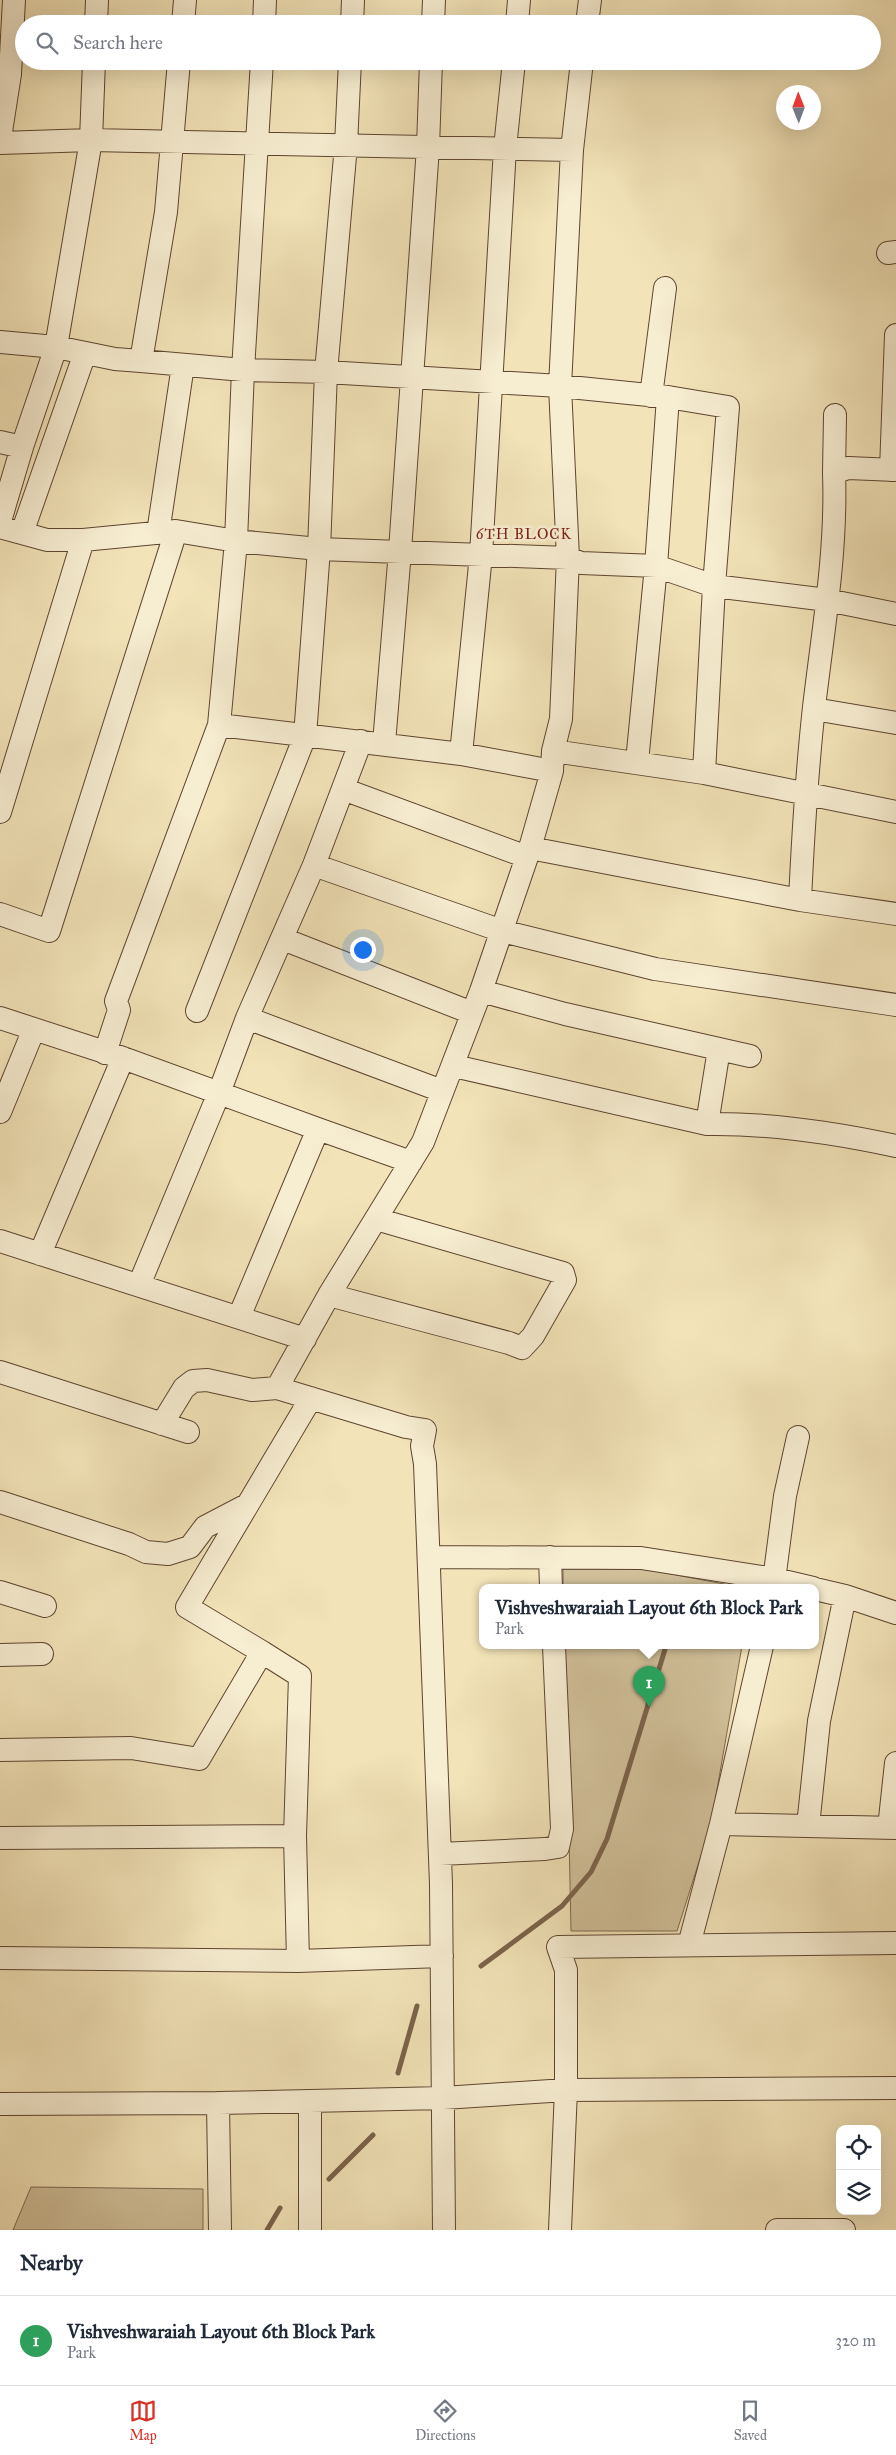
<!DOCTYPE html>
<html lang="en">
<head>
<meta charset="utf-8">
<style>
  :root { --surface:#fff; --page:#f2f2f3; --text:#1f2937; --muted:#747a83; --line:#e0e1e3; --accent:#d93025 }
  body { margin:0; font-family:"IM FELL Great Primer",serif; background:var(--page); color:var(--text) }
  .controls { position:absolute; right:15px; bottom:15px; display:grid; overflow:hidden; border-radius:10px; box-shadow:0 5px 20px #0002 }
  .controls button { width:45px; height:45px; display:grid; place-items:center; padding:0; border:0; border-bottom:1px solid var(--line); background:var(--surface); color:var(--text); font:25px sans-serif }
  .compass { position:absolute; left:776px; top:85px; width:45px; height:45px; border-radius:50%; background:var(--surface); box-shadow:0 5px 20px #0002; rotate:359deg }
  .you { position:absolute; left:362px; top:949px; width:18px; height:18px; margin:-12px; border:4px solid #fff; border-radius:50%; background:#1a73e8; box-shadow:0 0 0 8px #1a73e833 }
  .badge { display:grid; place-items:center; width:32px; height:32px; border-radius:50%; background:var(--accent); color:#fff; font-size:16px; font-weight:700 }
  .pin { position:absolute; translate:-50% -41px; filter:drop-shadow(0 1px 2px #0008) }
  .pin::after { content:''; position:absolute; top:26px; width:18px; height:15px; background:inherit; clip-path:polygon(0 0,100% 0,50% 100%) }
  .popup { position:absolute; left:479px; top:1584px; width:340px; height:65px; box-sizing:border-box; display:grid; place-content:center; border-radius:10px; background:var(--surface); filter:drop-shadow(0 1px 4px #0005); font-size:16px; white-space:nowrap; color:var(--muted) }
  .popup b { font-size:19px; color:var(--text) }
  .popup::after { content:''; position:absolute; left:50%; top:100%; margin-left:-10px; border:10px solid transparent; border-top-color:var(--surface) }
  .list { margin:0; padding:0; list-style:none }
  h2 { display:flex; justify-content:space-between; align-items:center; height:65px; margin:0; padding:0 20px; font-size:21px }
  h2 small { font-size:16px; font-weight:400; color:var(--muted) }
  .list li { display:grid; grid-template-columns:32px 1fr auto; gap:15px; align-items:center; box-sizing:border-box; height:90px; padding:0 20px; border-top:1px solid var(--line) }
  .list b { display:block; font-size:19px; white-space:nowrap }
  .list p { margin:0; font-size:16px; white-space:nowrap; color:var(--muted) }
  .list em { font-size:16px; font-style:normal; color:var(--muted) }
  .icon { flex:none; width:28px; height:28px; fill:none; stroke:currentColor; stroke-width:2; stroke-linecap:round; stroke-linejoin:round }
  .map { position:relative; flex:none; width:896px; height:2230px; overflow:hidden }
  .search { position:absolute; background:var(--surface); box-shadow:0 5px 20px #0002; left:15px; right:15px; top:15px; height:55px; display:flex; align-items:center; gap:12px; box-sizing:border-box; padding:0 18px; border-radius:28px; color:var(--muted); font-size:19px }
  .sheet { height:155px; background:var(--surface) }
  nav { display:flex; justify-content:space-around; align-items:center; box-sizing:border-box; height:70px; border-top:1px solid var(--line); background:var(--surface); font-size:14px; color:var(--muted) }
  nav a { display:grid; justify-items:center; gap:2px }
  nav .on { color:var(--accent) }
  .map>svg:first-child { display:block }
</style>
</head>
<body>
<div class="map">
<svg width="896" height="2230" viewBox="0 0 896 2230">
  <rect width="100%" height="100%" fill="#f2e3b8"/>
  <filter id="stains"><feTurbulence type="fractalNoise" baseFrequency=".004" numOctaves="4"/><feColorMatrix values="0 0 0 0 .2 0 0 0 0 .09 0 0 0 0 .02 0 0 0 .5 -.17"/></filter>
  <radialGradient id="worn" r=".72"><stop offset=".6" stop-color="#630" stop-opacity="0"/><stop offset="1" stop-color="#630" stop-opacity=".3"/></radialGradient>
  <path fill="#d0bf99" stroke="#7e684e" d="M563,1569H645L745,1588H563Z
    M565,1646H742L711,1824L677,1931H571Z
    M31,2187L203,2189V2230H13Z"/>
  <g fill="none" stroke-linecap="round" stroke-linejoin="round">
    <path stroke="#7b634a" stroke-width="5" d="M481,1966L562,1906L591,1872L607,1839L666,1646
      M398,2073L417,2006
      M329,2179L373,2135
      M267,2230L280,2208"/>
    <g stroke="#5e4530" stroke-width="24">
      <path id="minor" d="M96,24L97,0
        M183,24L185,0
        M264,24L265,0
        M352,24L353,0
        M433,24L434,0
        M517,24L519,0
        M587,24L590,0
        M0,138L10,74L14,0
        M0,143L91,140L572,150
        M888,253L896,252
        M0,342L56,347L115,359L141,361L243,370L326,372L560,386L668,397L728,407L714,586L704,773
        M141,361L166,212L179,61
        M651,396L665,288
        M0,442L22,447L56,347L91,140L94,61
        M891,470L896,335
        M834,473L835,415
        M0,521L22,447
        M0,527L47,540H83L176,531L236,541L319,549L568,558L581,563L656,566L714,586L827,600L896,614
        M22,533L85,353
        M158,533L183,365
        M814,709L896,723
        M219,725L236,541L243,370L262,61
        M384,743L400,551L428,147L431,61
        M553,751L704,773L896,812
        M461,754L481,555L505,148L514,61
        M637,762L656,566L668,397
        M343,789L527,857
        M0,812L83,540
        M530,848L800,900L896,914
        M314,865L502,931L655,969L896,1005
        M800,900C803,836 807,771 814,707C823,630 837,551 834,473L848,468L896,470
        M0,914L49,931L176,531
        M283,939L472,1013
        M481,991L565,1014L719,1049
        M197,1011L305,736L319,549L326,372L346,145L350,61
        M0,1018L123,1058L318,1129L239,1317
        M247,1018L442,1091
        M105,1053L119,1010L116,1001L219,725L461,754L552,771
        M454,1066L707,1124C769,1123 836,1133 896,1146
        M0,1112L34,1029
        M707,1124L719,1049L750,1056
        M318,1129L411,1162
        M0,1241L305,1339
        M40,1254L123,1058
        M139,1285L219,1093L247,1018L314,865L361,741
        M329,1295L509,1343L522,1348L533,1336L565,1280L563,1273L376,1219
        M0,1372L188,1432
        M162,1424L184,1388L193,1381L207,1380L252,1390L277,1388
        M0,1502L129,1544L146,1552L168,1554L190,1547L205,1527L247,1505
        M429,1557L641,1558L775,1579L813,1588
        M550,1557L551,1588
        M773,1588L785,1496L798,1437
        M815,1589L845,1596L896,1613
        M0,1592L45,1606
        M262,1652L300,1676L295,1836L298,1961L442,1956
        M0,1655L42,1654
        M0,1750L131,1748L199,1759L262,1652L187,1607L311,1398
        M721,1824L896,1828
        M808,1826L819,1721L845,1596
        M889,1828L896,1763
        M0,1838L295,1836
        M440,1854L545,1849L558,1847L562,1829L554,1646
        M689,1945L721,1824L762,1646
        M0,1958L298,1961
        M310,2101V2230
        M218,2103L220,2230
        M0,2104L218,2103L443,2098L566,2090L896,2088
        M444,2230L441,1884L425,1464L422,1446L425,1430L406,1427L277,1388L329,1295L423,1142L481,991L530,848L552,771L553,751L561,719L568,558L560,386L572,150L582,61
        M560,2230L566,2090V1970L558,1947L896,1943
        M777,2230H844"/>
    </g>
    <use href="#minor" stroke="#f7edd1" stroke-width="22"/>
  </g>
  <g text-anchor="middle" stroke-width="5" stroke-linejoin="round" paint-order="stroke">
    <g font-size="15" letter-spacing="1" fill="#7a1f14" stroke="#f7edd1">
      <text x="524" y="539">6TH BLOCK</text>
    </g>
  </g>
  <rect width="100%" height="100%" filter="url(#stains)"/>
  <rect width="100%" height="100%" fill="url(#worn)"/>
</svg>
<div class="controls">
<button><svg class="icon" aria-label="locate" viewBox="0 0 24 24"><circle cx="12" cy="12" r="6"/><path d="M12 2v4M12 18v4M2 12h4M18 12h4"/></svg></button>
<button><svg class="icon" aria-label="layers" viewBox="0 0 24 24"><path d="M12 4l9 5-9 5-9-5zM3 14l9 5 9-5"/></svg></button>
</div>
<svg class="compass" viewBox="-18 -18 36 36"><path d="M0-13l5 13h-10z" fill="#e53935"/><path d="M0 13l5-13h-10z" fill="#747a83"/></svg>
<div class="you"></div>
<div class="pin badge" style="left:649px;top:1707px;background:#2e9e5b">1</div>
<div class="popup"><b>Vishveshwaraiah Layout 6th Block Park</b>Park</div>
<div class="search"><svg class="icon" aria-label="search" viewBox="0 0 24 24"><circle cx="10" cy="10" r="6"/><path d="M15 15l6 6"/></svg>Search here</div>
</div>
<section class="sheet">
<h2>Nearby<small></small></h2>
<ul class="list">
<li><span class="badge" style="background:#2e9e5b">1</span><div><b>Vishveshwaraiah Layout 6th Block Park</b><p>Park</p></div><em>320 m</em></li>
</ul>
</section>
<nav>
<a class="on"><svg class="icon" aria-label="map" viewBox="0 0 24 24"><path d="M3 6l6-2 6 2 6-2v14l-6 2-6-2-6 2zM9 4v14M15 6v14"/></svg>Map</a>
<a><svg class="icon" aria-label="directions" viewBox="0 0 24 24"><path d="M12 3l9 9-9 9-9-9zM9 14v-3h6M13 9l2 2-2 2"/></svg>Directions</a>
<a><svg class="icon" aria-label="saved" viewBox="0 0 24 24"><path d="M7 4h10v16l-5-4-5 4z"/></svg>Saved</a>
</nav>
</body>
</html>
